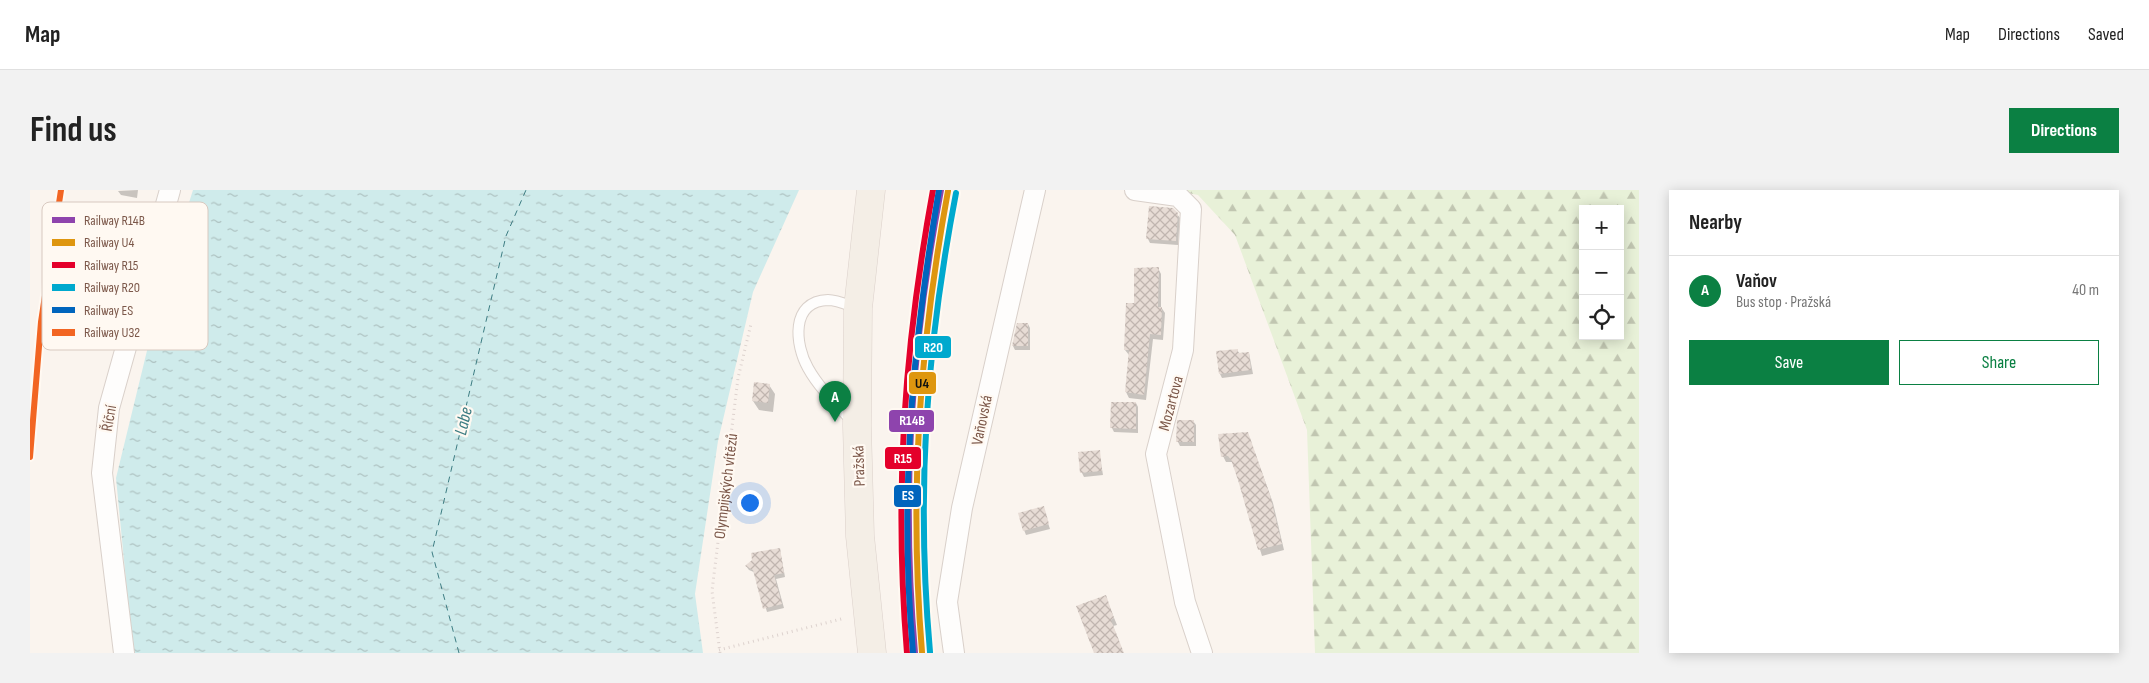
<!DOCTYPE html>
<html lang="en">
<head>
<meta charset="utf-8">
<style>
  :root { --surface:#fff; --page:#f2f2f2; --text:#222; --muted:#767676; --line:#e0e0e0; --accent:#0b8043 }
  body { margin:0; font-family:"Sofia Sans Condensed",sans-serif; background:var(--page); color:var(--text) }
  .controls { position:absolute; right:15px; top:15px; display:grid; overflow:hidden; border-radius:0px; box-shadow:0 2px 12px #0003 }
  .controls button { width:45px; height:45px; display:grid; place-items:center; padding:0; border:0; border-bottom:1px solid var(--line); background:var(--surface); color:var(--text); font:25px sans-serif }
  .you { position:absolute; left:719px; top:312px; width:18px; height:18px; margin:-12px; border:4px solid #fff; border-radius:50%; background:#1a73e8; box-shadow:0 0 0 8px #1a73e833 }
  .badge { display:grid; place-items:center; width:32px; height:32px; border-radius:50%; background:var(--accent); color:#fff; font-size:16px; font-weight:700 }
  .pin { position:absolute; translate:-50% -41px; filter:drop-shadow(0 1px 2px #0008) }
  .pin::after { content:''; position:absolute; top:26px; width:18px; height:15px; background:inherit; clip-path:polygon(0 0,100% 0,50% 100%) }
  .list { margin:0; padding:0; list-style:none }
  h2 { display:flex; justify-content:space-between; align-items:center; height:65px; margin:0; padding:0 20px; font-size:21px }
  h2 small { font-size:16px; font-weight:400; color:var(--muted) }
  .list li { display:grid; grid-template-columns:32px 1fr auto; gap:15px; align-items:center; box-sizing:border-box; height:70px; padding:0 20px; border-top:1px solid var(--line) }
  .list b { display:block; font-size:19px; white-space:nowrap }
  .list p { margin:0; font-size:16px; white-space:nowrap; color:var(--muted) }
  .list em { font-size:16px; font-style:normal; color:var(--muted) }
  .actions { display:flex; gap:10px; padding:15px 20px }
  .actions a { flex:1; padding:11px 0; border:1px solid var(--accent); border-radius:0px; text-align:center; font-size:18px; color:var(--accent) }
  .actions .main { background:var(--accent); color:#fff }
  .icon { flex:none; width:28px; height:28px; fill:none; stroke:currentColor; stroke-width:2; stroke-linecap:round; stroke-linejoin:round }
  .map { position:relative; flex:none; width:1609px; height:463px; overflow:hidden; border-radius:0px }
  header { display:flex; align-items:center; gap:30px; box-sizing:border-box; height:70px; padding:0 25px; background:var(--surface); border-bottom:1px solid var(--line) }
  header strong { font-size:24px }
  nav { display:flex; gap:28px; margin-inline-start:auto; font-size:18px }
  .intro { display:flex; align-items:center; justify-content:space-between; box-sizing:border-box; height:120px; padding:0 30px }
  h1 { margin:0; font-size:35px }
  .button { padding:12px 22px; border-radius:0px; background:var(--accent); color:#fff; font-size:18px; font-weight:700 }
  main { display:flex; gap:30px; padding:0 30px }
  aside { flex:1; background:var(--surface); border-radius:0px; box-shadow:0 2px 12px #0003 }
  .map>svg:first-child { display:block }
</style>
</head>
<body>
<header>
<strong>Map</strong>
<nav><a>Map</a><a>Directions</a><a>Saved</a></nav>
</header>
<div class="intro"><h1>Find us</h1><a class="button">Directions</a></div>
<main>
<div class="map">
<svg width="1609" height="463" viewBox="0 0 1609 463">
  <defs>
    <pattern id="forest-firs" width="22" height="20" patternUnits="userSpaceOnUse" patternTransform="scale(1.25)"><rect width="22" height="20" fill="#e8f1d8"/><path d="M5 1l3.5 6h-7zM16 11l3.5 6h-7z" fill="#c1c6b1"/></pattern>
    <pattern id="water-ripples" width="26" height="14" patternUnits="userSpaceOnUse" patternTransform="scale(1.25)"><rect width="26" height="14" fill="#cfebeb"/><path d="M2 4q2-2 4 0t4 0M15 11q2-2 4 0t4 0" fill="none" stroke="#adc1c0"/></pattern>
    <pattern id="building-cross-hatch" width="8" height="8" patternUnits="userSpaceOnUse" patternTransform="scale(1.25)"><rect width="8" height="8" fill="#e7dcd5"/><path d="M0 0l8 8M0 8l8-8" fill="none" stroke="#c0b5af"/></pattern>
  </defs>
  <rect width="100%" height="100%" fill="#faf4ee"/>
  <path fill="url(#forest-firs)" fill-rule="evenodd" d="M1143,0H1609V463H1285L1277,240L1205,45L1168,5ZM1553,19H1590V146H1553Z"/>
  <path fill="url(#water-ripples)" d="M163,0H769L723,102L688,251L665,404L673,463H103L86,288L133,95Z"/>
  <path fill="#0003" d="M108,0L107,8L91,5L88,1Z
    M1120,18L1147,24L1150,28L1148,55L1120,53L1118,49Z
    M1128,78L1131,84V117L1135,123L1133,150L1123,149L1116,210L1099,208L1096,202L1099,165L1095,160L1106,114Z
    M998,134L1000,138V160H985L983,156Z
    M1207,160L1210,164L1219,163L1223,184L1192,188L1190,184Z
    M739,195L745,204L743,222L729,220L723,211Z
    M1082,213H1106L1108,217V243L1084,242L1082,238Z
    M1163,231L1166,235V256H1150L1148,252Z
    M1218,244L1243,313L1254,360L1232,366L1203,272H1196L1193,266Z
    M1069,261L1073,285L1054,287L1052,283Z
    M1013,318L1020,339L996,345L994,340Z
    M750,360L755,387L746,389L754,418L737,422L726,383L719,380L716,376Z
    M1075,406L1087,435L1083,436L1093,463H1066Z"/>
  <g fill="none" stroke-linecap="round" stroke-linejoin="round">
    <path stroke="#3c7c82" stroke-width="1" stroke-dasharray="6 5" stroke-linecap="butt" d="M429,463L402,362L476,46L496,0"/>
  </g>
  <path fill="url(#building-cross-hatch)" d="M1119,16L1143,18L1148,23L1146,51L1116,49Z
    M1129,77L1128,117H1132L1131,145L1120,144L1114,205L1095,202L1099,160H1094L1096,113H1104V78Z
    M987,133H998V156H982Z
    M1208,159V163L1219,162L1221,180L1189,184L1186,161Z
    M724,192L740,194L738,213L722,211Z
    M1081,212H1106V239L1080,238Z
    M1147,230H1164V252H1146Z
    M1218,242L1240,305L1252,354L1228,360L1208,290L1201,270L1198,266L1191,267L1188,244Z
    M1070,260L1072,281L1050,283L1048,262Z
    M1014,316L1019,334L993,341L988,323Z
    M750,358L754,383L744,385L752,414L733,419L723,380L715,376L722,370L721,363Z
    M1076,405L1084,428L1081,430L1094,463H1064L1046,416Z"/>
  <g fill="none" stroke-linecap="round" stroke-linejoin="round">
    <g stroke="#d9d0ca" stroke-width="12">
      <path id="service" d="M822,231C807,215 789,198 778,178C765,155 760,111 798,110C807,110 818,115 827,118"/>
    </g>
    <g stroke="#d9d0ca" stroke-width="22">
      <path id="minor" d="M1105,0L1148,6L1161,19L1153,160L1126,264L1155,412L1172,463
        M94,463L72,283L79,218L140,0
        M924,463L917,412L932,318L1005,0"/>
    </g>
    <g stroke="#dbd0ca" stroke-width="29">
      <path id="primary" d="M841,0L828,118L827,236L830,346L842,463"/>
    </g>
    <path stroke="#ddd2ce" stroke-width="3" stroke-dasharray="1 4" stroke-linecap="butt" d="M689,460L815,428
      M690,463L682,401L708,188L721,134"/>
    <use href="#service" stroke="#fefdfc" stroke-width="10"/>
    <use href="#minor" stroke="#fefdfc" stroke-width="20"/>
    <use href="#primary" stroke="#f4eee6" stroke-width="28"/>
    <g stroke="#fff9f2" stroke-width="10">
      <path id="rail-1" d="M885,463C871,303 881,158 911,0"/>
    </g>
    <g stroke="#fff9f2" stroke-width="10">
      <path id="rail-2" d="M892,462C879,303 889,159 918,1"/>
    </g>
    <g stroke="#fff9f2" stroke-width="10">
      <path id="rail-3" d="M877,463C864,303 874,158 903,0"/>
    </g>
    <g stroke="#fff9f2" stroke-width="10">
      <path id="rail-4" d="M900,462C886,303 896,159 926,3"/>
    </g>
    <g stroke="#fff9f2" stroke-width="10">
      <path id="rail-5" d="M883,463C869,304 882,157 909,0"/>
    </g>
    <g stroke="#fff9f2" stroke-width="10">
      <path id="rail-6" d="M0,267L11,132L31,0"/>
    </g>
    <use href="#rail-1" stroke="#8e44ad" stroke-width="6"/>
    <use href="#rail-2" stroke="#de960f" stroke-width="6"/>
    <use href="#rail-3" stroke="#e4002b" stroke-width="6"/>
    <use href="#rail-4" stroke="#00a9ce" stroke-width="6"/>
    <use href="#rail-5" stroke="#0065bd" stroke-width="6"/>
    <use href="#rail-6" stroke="#f26522" stroke-width="6"/>
  </g>
  <g text-anchor="middle" stroke-width="4.5" stroke-linejoin="round" paint-order="stroke">
    <g font-size="16" fill="#7c584a" stroke="#fff9f2">
      <text transform="translate(1140 213) rotate(-75)" y="6">Mozartova</text>
      <text transform="translate(78 228) rotate(-80)" y="6">Říční</text>
      <text transform="translate(951 230) rotate(-78)" y="6">Vaňovská</text>
      <text transform="translate(828 276) rotate(-92)" y="6">Pražská</text>
      <text transform="translate(695 296) rotate(-83)" y="6">Olympijských vítězů</text>
    </g>
    <g font-size="18" font-style="italic" fill="#3c7c82" stroke="#fff9f2">
      <text transform="translate(433 231) rotate(-77)" y="6">Labe</text>
    </g>
  </g>
  <rect x="12" y="12" width="166" height="148" rx="8" fill="#fff9f2" stroke="#d8c9c0" stroke-width="1"/>
  <rect x="22" y="27" width="23" height="6" fill="#8e44ad"/>
  <rect x="22" y="49" width="23" height="7" fill="#de960f"/>
  <rect x="22" y="72" width="23" height="6" fill="#e4002b"/>
  <rect x="22" y="94" width="23" height="7" fill="#00a9ce"/>
  <rect x="22" y="117" width="23" height="6" fill="#0065bd"/>
  <rect x="22" y="139" width="23" height="7" fill="#f26522"/>
  <g font-size="14" fill="#7c584a">
    <text x="54" y="35">Railway R14B</text>
    <text x="54" y="57">Railway U4</text>
    <text x="54" y="80">Railway R15</text>
    <text x="54" y="102">Railway R20</text>
    <text x="54" y="125">Railway ES</text>
    <text x="54" y="147">Railway U32</text>
  </g>
  <g stroke="#fff9f2" stroke-width="2">
    <rect x="884" y="145" width="38" height="24" rx="5" fill="#00a9ce"/>
    <rect x="878" y="181" width="29" height="24" rx="5" fill="#de960f"/>
    <rect x="858" y="219" width="47" height="24" rx="5" fill="#8e44ad"/>
    <rect x="854" y="256" width="38" height="24" rx="5" fill="#e4002b"/>
    <rect x="863" y="294" width="29" height="24" rx="5" fill="#0065bd"/>
  </g>
  <g font-size="14" text-anchor="middle" font-weight="bold" fill="#fff">
    <text x="903" y="162">R20</text>
    <text x="882" y="235">R14B</text>
    <text x="873" y="273">R15</text>
    <text x="878" y="310">ES</text>
  </g>
  <g font-size="14" text-anchor="middle" font-weight="bold" fill="#111">
    <text x="892" y="198">U4</text>
  </g>
</svg>
<div class="controls">
<button>+</button>
<button>−</button>
<button><svg class="icon" aria-label="locate" viewBox="0 0 24 24"><circle cx="12" cy="12" r="6"/><path d="M12 2v4M12 18v4M2 12h4M18 12h4"/></svg></button>
</div>
<div class="you"></div>
<div class="pin badge" style="left:805px;top:232px">A</div>
</div>
<aside>
<h2>Nearby<small></small></h2>
<ul class="list">
<li><span class="badge">A</span><div><b>Vaňov</b><p>Bus stop · Pražská</p></div><em>40 m</em></li>
</ul>
<div class="actions"><a class="main">Save</a><a>Share</a></div>
</aside>
</main>
</body>
</html>
